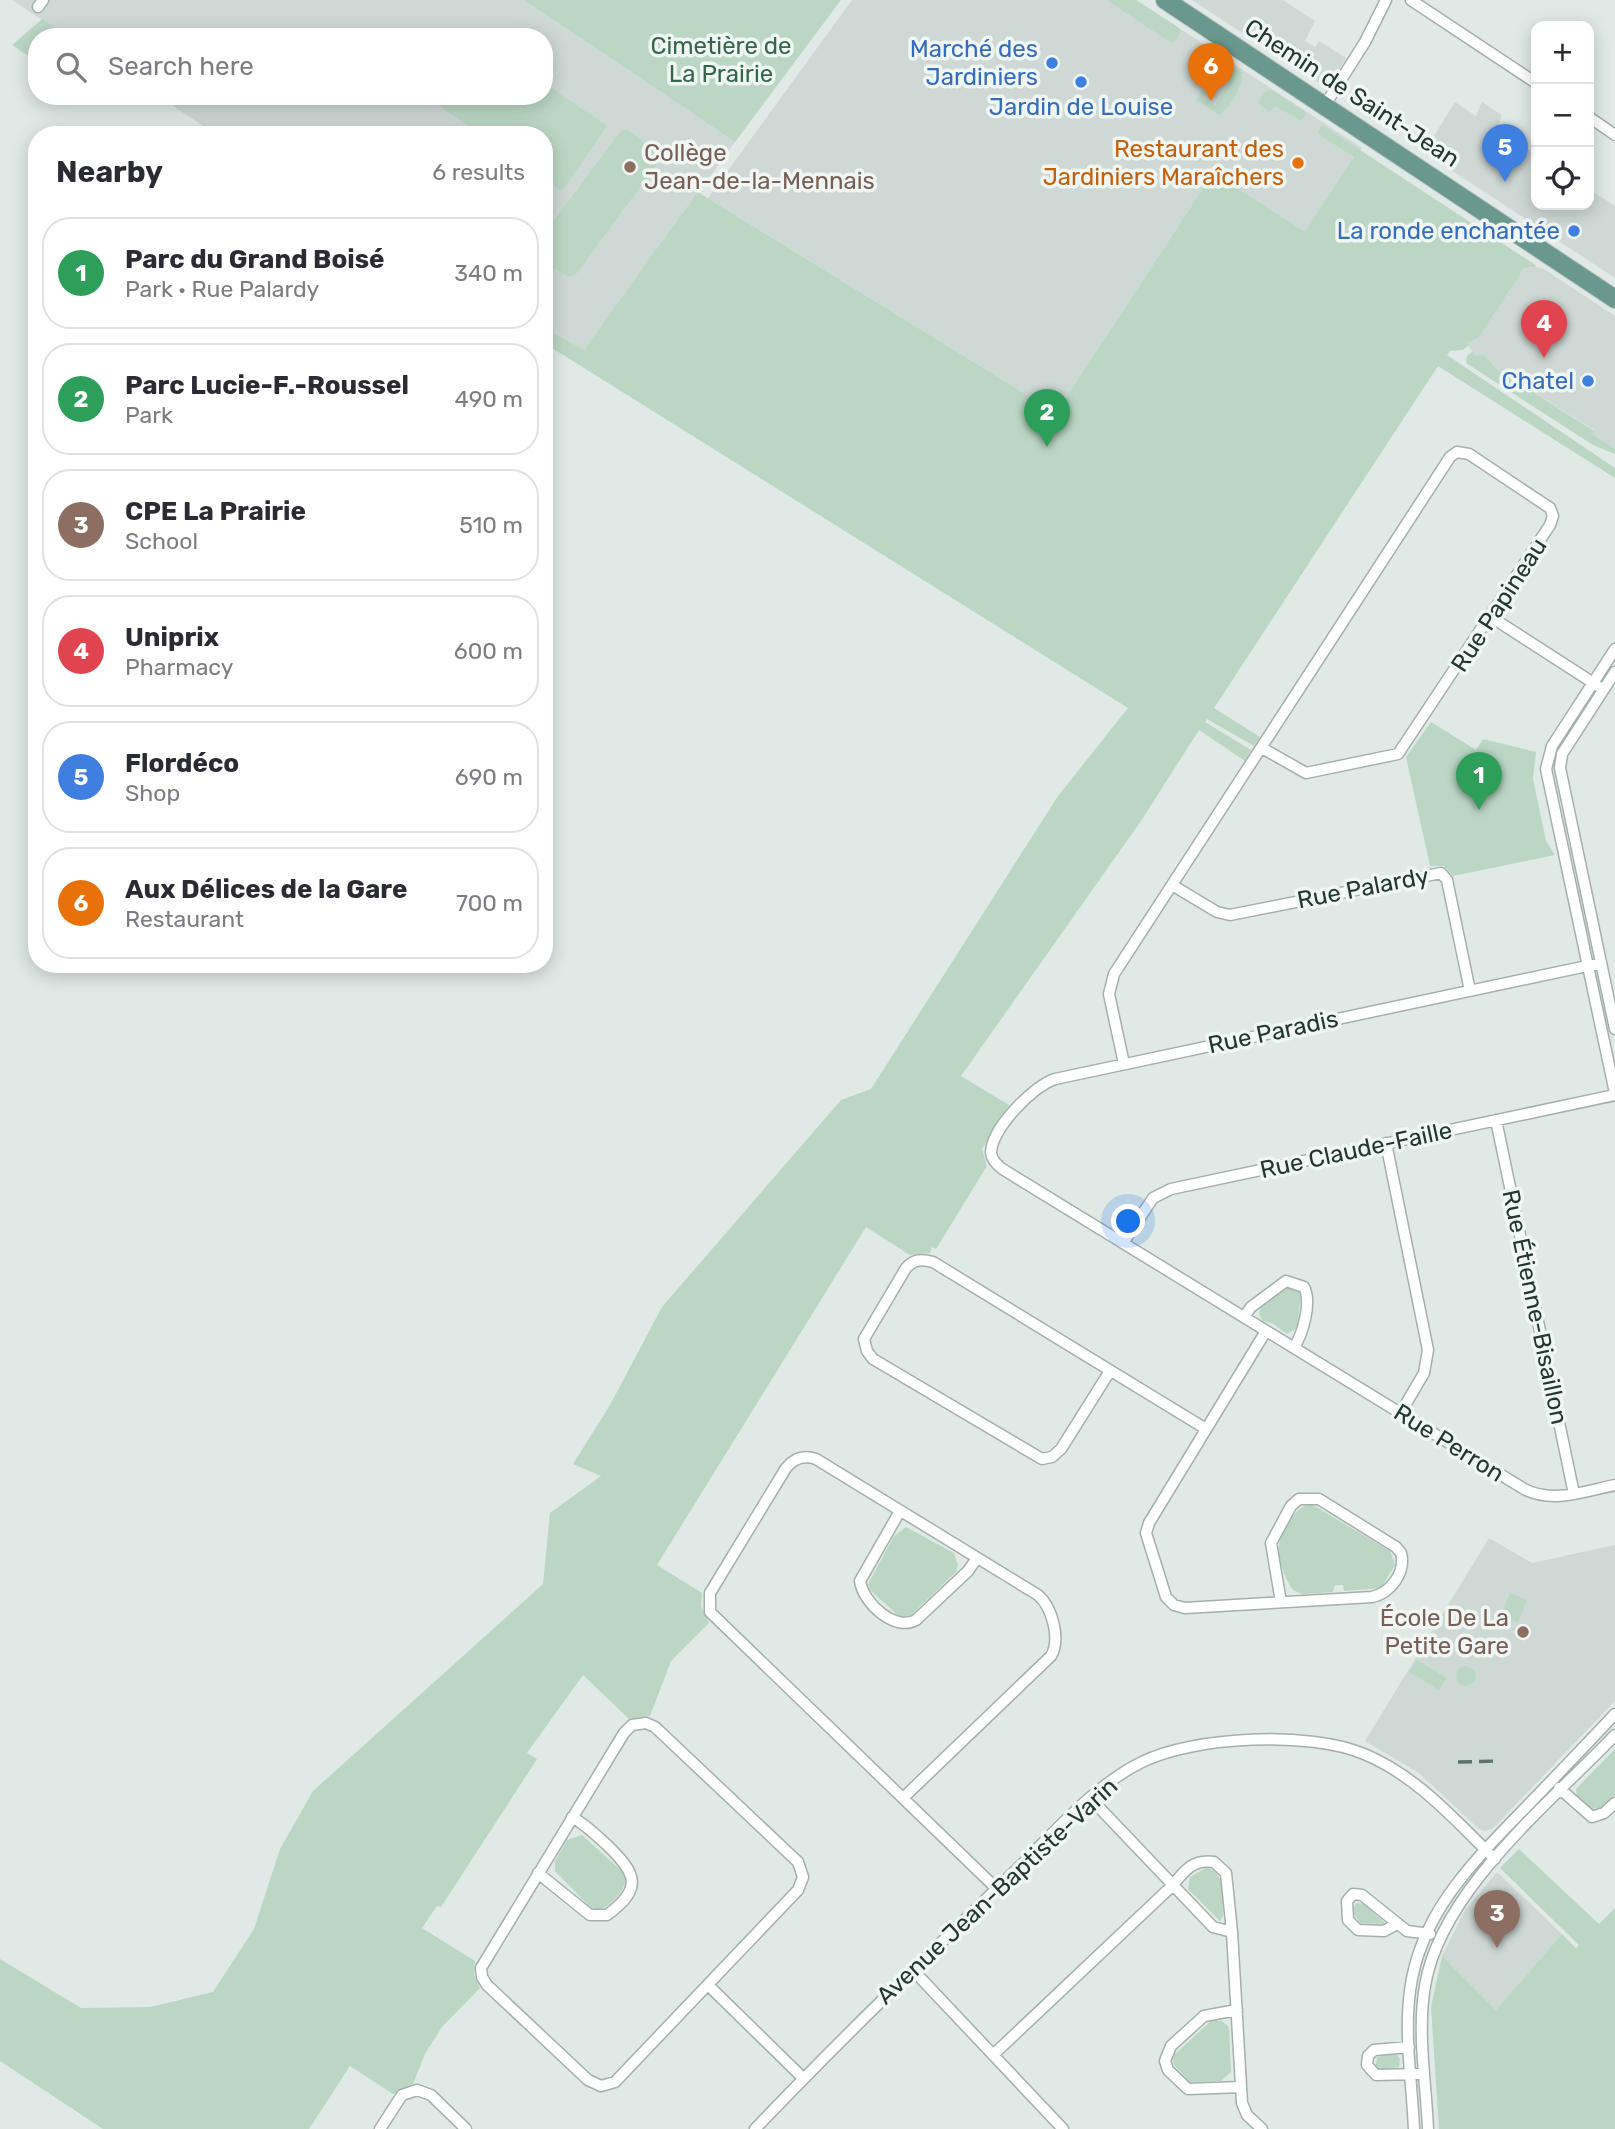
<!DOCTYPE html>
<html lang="en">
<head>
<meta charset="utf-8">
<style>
  :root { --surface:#fff; --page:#f2f2f3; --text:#2b2b33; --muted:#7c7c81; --line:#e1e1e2; --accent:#d93025 }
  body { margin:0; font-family:Rubik,sans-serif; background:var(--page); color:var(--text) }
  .controls { position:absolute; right:21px; top:21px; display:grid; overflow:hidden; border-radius:14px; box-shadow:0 4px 18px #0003 }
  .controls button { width:63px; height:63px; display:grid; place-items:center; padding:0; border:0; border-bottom:2px solid var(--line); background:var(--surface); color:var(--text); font:35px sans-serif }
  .you { position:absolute; left:1129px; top:1222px; width:24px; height:24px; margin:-18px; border:5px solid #fff; border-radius:50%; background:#1a73e8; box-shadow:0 0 0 10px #1a73e833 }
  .badge { display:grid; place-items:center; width:46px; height:46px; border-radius:50%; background:var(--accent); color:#fff; font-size:23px; font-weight:700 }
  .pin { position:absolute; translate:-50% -58px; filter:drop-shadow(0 2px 4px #0008) }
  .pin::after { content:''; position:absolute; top:37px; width:24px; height:21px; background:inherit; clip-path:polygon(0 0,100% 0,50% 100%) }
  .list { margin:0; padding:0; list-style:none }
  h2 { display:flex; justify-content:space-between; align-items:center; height:91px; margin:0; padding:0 28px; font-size:30px }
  h2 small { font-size:23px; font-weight:400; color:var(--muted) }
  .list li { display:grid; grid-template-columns:46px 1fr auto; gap:21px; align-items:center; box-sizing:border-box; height:112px; margin:0 14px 14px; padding:0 14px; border:2px solid var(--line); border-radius:28px }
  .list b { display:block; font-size:26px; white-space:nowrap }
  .list p { margin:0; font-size:23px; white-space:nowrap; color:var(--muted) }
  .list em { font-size:23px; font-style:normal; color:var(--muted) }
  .icon { flex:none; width:38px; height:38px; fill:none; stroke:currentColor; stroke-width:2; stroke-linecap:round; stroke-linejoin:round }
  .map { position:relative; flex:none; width:1615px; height:2129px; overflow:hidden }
  .search { position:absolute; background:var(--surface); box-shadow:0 4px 18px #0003; left:28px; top:28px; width:525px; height:77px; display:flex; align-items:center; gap:18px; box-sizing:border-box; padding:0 24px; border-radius:28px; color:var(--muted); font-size:26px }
  .panel { position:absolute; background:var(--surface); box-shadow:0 4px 18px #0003; left:28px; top:126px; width:525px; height:847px; border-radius:28px }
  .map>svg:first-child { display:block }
</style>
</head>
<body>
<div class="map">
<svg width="1615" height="2129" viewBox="0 0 1615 2129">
  <rect width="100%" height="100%" fill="#e0e9e5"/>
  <path fill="#ced8d4" d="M12,0H524L735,142L584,351L544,328V135H217L158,96H544V37H68Z
    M852,0H1136L1362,148L1307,234L1213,173L1056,413L708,198Z
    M1192,0H1283L1315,21L1305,41L1315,47L1319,41L1346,58L1335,76L1320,83Z
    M1455,102L1476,116L1482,102L1502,115L1497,129L1536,155V205H1589V189L1615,206V278L1424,152Z
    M1530,265L1544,269L1615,316V449L1592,434L1594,430L1497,369L1483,354L1475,356L1466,342L1524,268Z
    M1489,1538L1532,1563L1615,1545V1701L1493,1828L1485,1831L1479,1829L1419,1773L1365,1741Z
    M1497,1872L1562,1934L1496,2010L1442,1956L1465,1910Z"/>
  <path fill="#bbd7c4" d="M524,0H841L735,142Z
    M1107,0H1136L1179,28L1181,32L1174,42L1168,41Z
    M42,19L68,37H37V62L12,45Z
    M1210,52L1242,72C1243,87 1231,106 1219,115L1196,100L1201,91L1206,94L1203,99L1215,106L1229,83L1217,76L1210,87L1191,68L1197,58Z
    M544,83L607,126L562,191L544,178V135H481L430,99L432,96H544Z
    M1272,90L1306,112L1302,121L1275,106L1270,112L1258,103L1265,91Z
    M1322,125L1537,266L1524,268L1478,338L1467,342L1469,345L1463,350L1450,351L1447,355L1615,468V478L1438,366L1214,708L1260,737L1254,746L1207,719L1205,722L1251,750L1245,761L1199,730L1141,821L961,1076L1009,1105L982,1149L987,1166L936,1249L932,1247L930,1253L910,1255L866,1227L657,1565L702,1593L701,1606L709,1623L671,1661L650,1716L629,1719L583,1675L527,1753L537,1759L441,1907L437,1906L422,1928L475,1961L474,1975L480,1988L442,2027L425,2054L413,2084L393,2094L350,2066L309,2129H103L0,2061V1959L81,2008L150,2007L213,1992L254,1929L280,1849L313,1791L543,1584L550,1513L601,1476L573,1464L610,1405L662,1307L841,1100L871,1089L1058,796L1128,708L544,343V328L584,350L698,192L1056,413L1213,173L1305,232L1354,157L1317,133Z
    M627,129L657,152L659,161L577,273L570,277L544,263V234L621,131Z
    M1473,351L1475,356L1483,354L1497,369L1594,431L1592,434L1615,449V454L1593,445L1466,363L1467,356Z
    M1431,722L1476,750L1483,739L1536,752L1533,779L1546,841L1555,855L1453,876L1444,866H1430L1406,757Z
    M1287,1286L1301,1293L1297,1328L1287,1334L1272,1323L1263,1321L1259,1314L1261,1306Z
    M1311,1504L1390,1551L1395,1565L1381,1588L1344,1591L1343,1585H1335L1333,1592L1302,1594L1293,1590C1286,1581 1280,1565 1279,1553C1276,1537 1295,1505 1311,1504Z
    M906,1527L954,1553L958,1565L956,1572L911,1615L900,1617L871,1591L868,1584L894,1536Z
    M1510,1593L1527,1600L1518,1622L1501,1615Z
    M1417,1660L1447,1678L1439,1690L1409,1672Z
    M1456 1676a10 10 0 1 1 20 0a10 10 0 1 1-20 0Z
    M1615,1749V1795L1602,1808L1590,1809L1577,1798L1576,1789Z
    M582,1835L625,1874C629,1888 612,1905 599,1910L590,1907L555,1871V1861L567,1840Z
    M1519,1849L1599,1924L1615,1908V2129H1439L1431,2007L1442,1956L1496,2010L1562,1934L1576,1948L1579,1945L1500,1868Z
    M1206,1868C1227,1871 1222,1900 1223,1916L1220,1921L1188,1889L1190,1877Z
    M1356,1903L1364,1904L1386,1924L1360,1923L1352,1911Z
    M1212,2020L1222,2021L1229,2027L1231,2072L1221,2081L1190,2082L1174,2065L1173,2056Z
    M1396,2053L1400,2059L1399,2067L1381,2069L1376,2066L1377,2057Z"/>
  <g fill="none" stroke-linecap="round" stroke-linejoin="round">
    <g stroke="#a4b0ac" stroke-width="13">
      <path id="minor" d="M1411,0L1536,83
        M38,7L43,0
        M1325,105L1365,42L1386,0
        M1589,117L1615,135
        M1491,617L1598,686
        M1615,649L1552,746L1546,769L1615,1093
        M1615,672L1562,754L1560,768L1615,1029
        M1172,885L1217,912L1230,915L1441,873L1447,880L1470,991
        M1601,963L1055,1079C1033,1086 991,1129 991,1153C992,1161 998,1166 1004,1170L1524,1489C1553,1504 1585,1491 1615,1485
        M1124,1064L1109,994L1114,974L1450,457L1457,452L1469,454L1550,508L1553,516L1550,525L1398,754L1306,773L1262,748
        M1496,1120L1574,1494
        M1386,1143L1428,1350L1424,1373L1400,1414
        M1123,1243L1153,1198L1171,1189L1615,1095
        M1244,1317L1251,1307L1286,1281L1304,1287C1312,1302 1303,1333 1294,1348
        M1266,1331L1149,1523L1146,1533L1166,1597L1174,1605L1185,1608L1372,1597C1391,1593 1406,1572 1401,1553L1396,1547L1319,1499H1299L1291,1506L1271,1543L1281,1602
        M1110,1371L1061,1449L1052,1457L1042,1459L873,1359L867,1351L864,1339L906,1268C914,1259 922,1259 933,1262L1206,1429
        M900,1511L860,1581C863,1603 895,1632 916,1620L968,1571L977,1558
        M646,1723L655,1727L798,1862L803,1877L798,1890L615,2082L601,2086L588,2080L487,1985L482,1977L481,1968L624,1733L632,1725Z
        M1559,1788L1592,1817L1604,1813L1615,1803
        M903,1798L1051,1656C1061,1639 1052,1607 1038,1595L816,1459C804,1455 794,1458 786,1468L710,1593V1612L997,1889
        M1091,1799L1213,1927L1232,1932L1242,2103L1247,2115L1262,2129
        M538,1873L590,1915H607C644,1888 636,1873 607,1845C596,1835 585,1824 572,1817
        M1397,1924L1384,1931L1358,1930L1348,1920L1347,1901L1353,1894L1362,1895L1407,1931L1430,1934
        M912,1969L1063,2129
        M708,1985L803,2078
        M1237,2010L1204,2016L1171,2046L1165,2061L1168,2070L1188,2089L1241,2087
        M1409,2047L1374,2050L1368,2056L1367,2065L1376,2075L1418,2074
        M993,2055L1173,1885C1184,1871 1193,1859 1214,1862L1226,1873L1232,1932
        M380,2129L402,2095L417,2090L431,2095L466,2129
        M755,2129C838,2042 924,1959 1010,1876C1051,1837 1091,1787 1142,1762C1194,1736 1310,1731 1364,1754C1416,1775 1456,1821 1495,1859
        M1414,2129C1412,2084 1404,2036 1410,1991C1420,1911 1477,1858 1530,1803C1559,1773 1587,1744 1615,1714
        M1428,2129C1426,2082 1417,2032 1425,1986C1440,1891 1551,1802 1615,1735"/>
    </g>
    <g stroke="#bdc3c2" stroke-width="20">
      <path id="primary" d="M1165,0L1615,299"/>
    </g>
    <use href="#minor" stroke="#fff" stroke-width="10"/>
    <use href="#primary" stroke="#69998e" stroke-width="18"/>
    <path stroke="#5d726d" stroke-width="3.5" stroke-dasharray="14 7" stroke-linecap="butt" d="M1458,1762L1498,1761"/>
  </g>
  <g fill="#3f7fe0" stroke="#eff6f3" stroke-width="2.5">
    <circle cx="1052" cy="63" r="7"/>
    <circle cx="1081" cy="82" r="7"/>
    <circle cx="1574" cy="231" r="7"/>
    <circle cx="1588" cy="381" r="7"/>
  </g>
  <circle fill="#e8710a" stroke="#eff6f3" stroke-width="2.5" cx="1298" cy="163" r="7"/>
  <g fill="#8d6e63" stroke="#eff6f3" stroke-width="2.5">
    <circle cx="630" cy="167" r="7"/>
    <circle cx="1523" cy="1632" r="7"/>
  </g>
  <g text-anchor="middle" stroke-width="7" stroke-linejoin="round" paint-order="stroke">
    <g font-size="24" fill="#326849" stroke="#eff6f3">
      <text x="721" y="54">Cimetière de<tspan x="721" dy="28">La Prairie</tspan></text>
    </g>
    <g font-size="24" fill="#366cbe" stroke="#eff6f3" text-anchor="end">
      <text x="1038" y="57">Marché des<tspan x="1038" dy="28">Jardiniers</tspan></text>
      <text x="1081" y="115" text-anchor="middle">Jardin de Louise</text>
      <text x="1560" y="239">La ronde enchantée</text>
      <text x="1574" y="389">Chatel</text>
    </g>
    <g font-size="24" fill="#233732" stroke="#eff6f3">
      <text transform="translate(1352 93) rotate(33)" y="8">Chemin de Saint-Jean</text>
      <text transform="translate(1499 605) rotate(-57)" y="8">Rue Papineau</text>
      <text transform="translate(1363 888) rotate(-11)" y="8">Rue Palardy</text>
      <text transform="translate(1273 1032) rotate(-12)" y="8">Rue Paradis</text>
      <text transform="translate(1356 1150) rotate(-12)" y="8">Rue Claude-Faille</text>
      <text transform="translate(1535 1307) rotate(78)" y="8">Rue Étienne-Bisaillon</text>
      <text transform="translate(1449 1443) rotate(32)" y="8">Rue Perron</text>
      <text transform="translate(997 1891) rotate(-43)" y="8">Avenue Jean-Baptiste-Varin</text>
    </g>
    <g font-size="24" fill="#c56008" stroke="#eff6f3" text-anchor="end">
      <text x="1284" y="157">Restaurant des<tspan x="1284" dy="28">Jardiniers Maraîchers</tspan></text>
    </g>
    <g font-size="24" fill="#785e54" stroke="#eff6f3" text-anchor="start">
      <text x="644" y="161">Collège<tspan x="644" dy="28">Jean-de-la-Mennais</tspan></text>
      <text x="1509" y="1626" text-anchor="end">École De La<tspan x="1509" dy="28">Petite Gare</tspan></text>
    </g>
  </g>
</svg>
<div class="controls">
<button>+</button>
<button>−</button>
<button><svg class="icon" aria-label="locate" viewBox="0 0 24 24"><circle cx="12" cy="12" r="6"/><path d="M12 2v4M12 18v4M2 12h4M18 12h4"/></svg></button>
</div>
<div class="you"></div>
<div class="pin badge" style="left:1479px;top:810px;background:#2e9e5b">1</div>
<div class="pin badge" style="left:1047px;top:447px;background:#2e9e5b">2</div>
<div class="pin badge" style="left:1497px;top:1948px;background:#8d6e63">3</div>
<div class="pin badge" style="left:1544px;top:358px;background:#e0444e">4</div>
<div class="pin badge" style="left:1505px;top:182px;background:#3f7fe0">5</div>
<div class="pin badge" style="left:1211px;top:101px;background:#e8710a">6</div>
<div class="search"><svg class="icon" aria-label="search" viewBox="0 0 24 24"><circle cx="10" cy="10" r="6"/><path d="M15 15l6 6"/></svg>Search here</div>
<section class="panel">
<h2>Nearby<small>6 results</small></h2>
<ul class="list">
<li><span class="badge" style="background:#2e9e5b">1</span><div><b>Parc du Grand Boisé</b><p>Park · Rue Palardy</p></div><em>340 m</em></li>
<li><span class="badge" style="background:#2e9e5b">2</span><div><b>Parc Lucie-F.-Roussel</b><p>Park</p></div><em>490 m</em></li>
<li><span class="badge" style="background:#8d6e63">3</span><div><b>CPE La Prairie</b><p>School</p></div><em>510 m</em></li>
<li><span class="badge" style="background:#e0444e">4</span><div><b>Uniprix</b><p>Pharmacy</p></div><em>600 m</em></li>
<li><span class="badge" style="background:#3f7fe0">5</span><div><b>Flordéco</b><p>Shop</p></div><em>690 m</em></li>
<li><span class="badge" style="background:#e8710a">6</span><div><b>Aux Délices de la Gare</b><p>Restaurant</p></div><em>700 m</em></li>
</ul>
</section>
</div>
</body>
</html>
